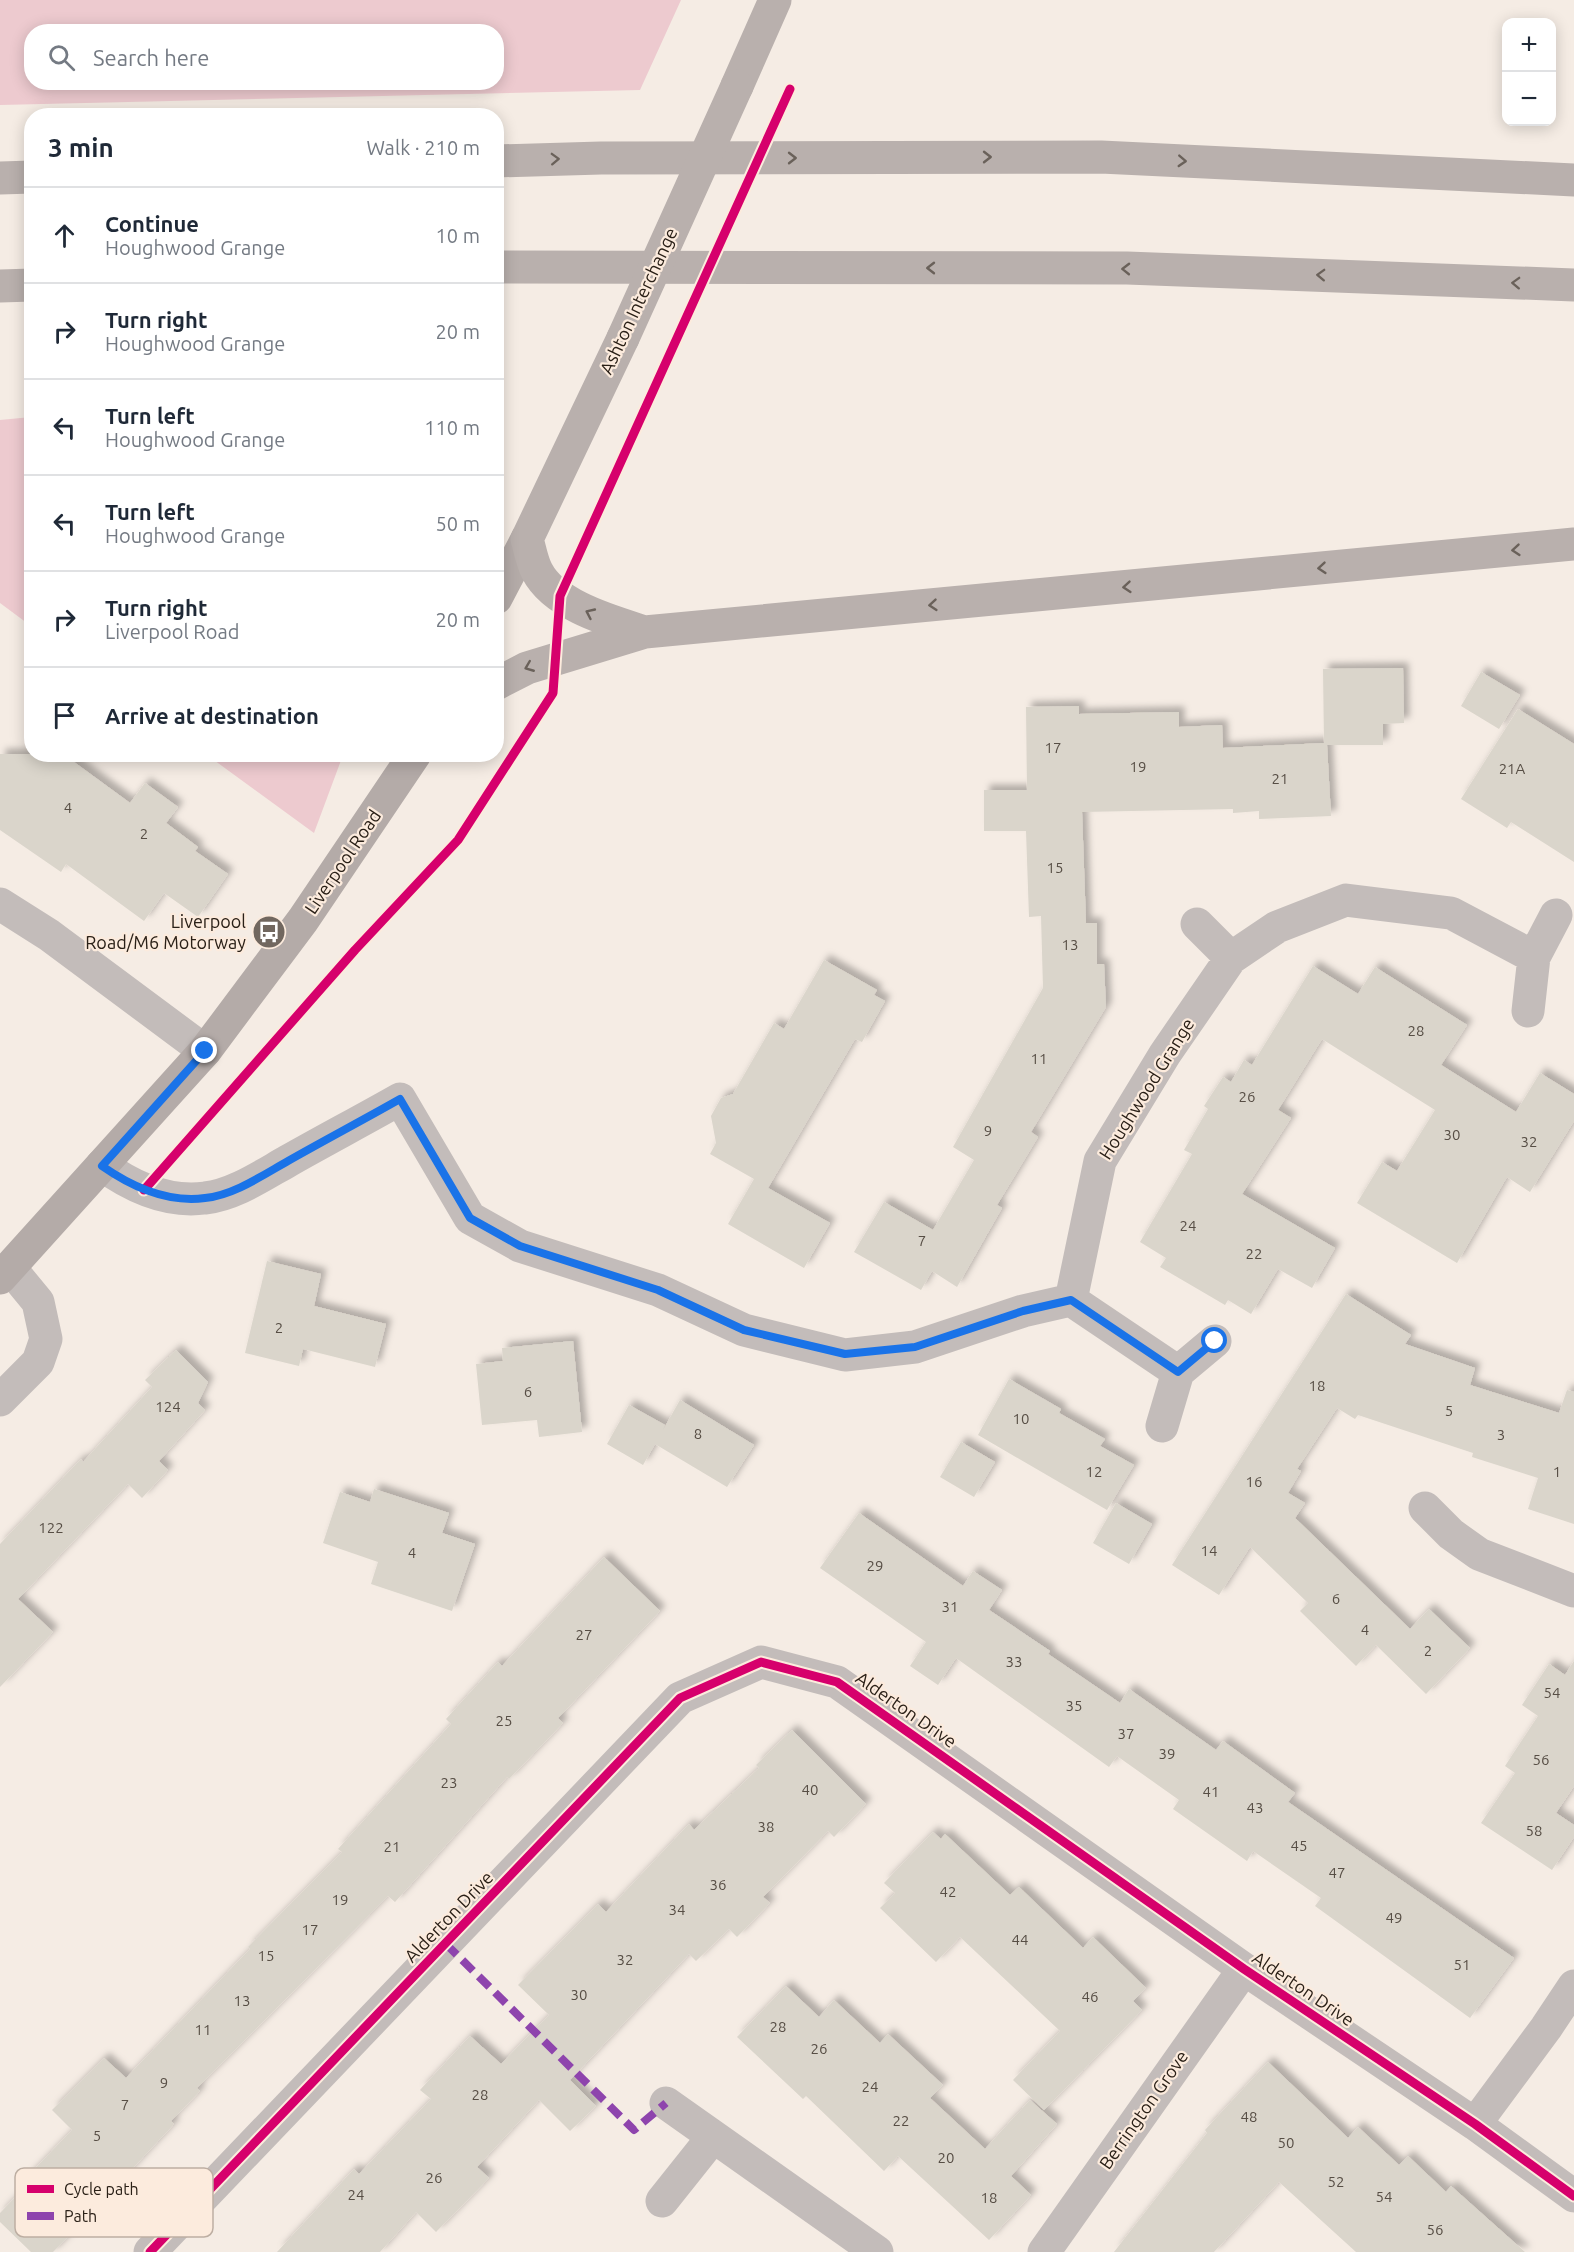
<!DOCTYPE html>
<html lang="en">
<head>
<meta charset="utf-8">
<style>
  :root { --surface:#fff; --page:#f2f2f3; --text:#1f2937; --muted:#747a83; --line:#e0e1e3 }
  body { margin:0; font-family:Ubuntu,sans-serif; background:var(--page); color:var(--text) }
  .controls { position:absolute; right:18px; top:18px; display:grid; overflow:hidden; border-radius:12px; box-shadow:0 3px 15px #0003 }
  .controls button { width:54px; height:54px; display:grid; place-items:center; padding:0; border:0; border-bottom:2px solid var(--line); background:var(--surface); color:var(--text); font:30px sans-serif }
  .stop { position:absolute; width:18px; height:18px; margin:-14px; border:4px solid #1a73e8; border-radius:50%; background:#fff }
  .stop.end { background:#1a73e8; border-color:#fff; box-shadow:0 2px 6px #0008 }
  .list { margin:0; padding:0; list-style:none }
  h2 { display:flex; justify-content:space-between; align-items:center; height:78px; margin:0; padding:0 24px; font-size:26px }
  h2 small { font-size:20px; font-weight:400; color:var(--muted) }
  .list li { display:grid; grid-template-columns:39px 1fr auto; gap:18px; align-items:center; box-sizing:border-box; height:96px; padding:0 24px; border-top:2px solid var(--line) }
  .list b { display:block; font-size:22px; white-space:nowrap }
  .list p { margin:0; font-size:20px; white-space:nowrap; color:var(--muted) }
  .list em { font-size:20px; font-style:normal; color:var(--muted) }
  .icon { flex:none; width:33px; height:33px; fill:none; stroke:currentColor; stroke-width:2; stroke-linecap:round; stroke-linejoin:round }
  .map { position:relative; flex:none; width:1574px; height:2252px; overflow:hidden }
  .search { position:absolute; background:var(--surface); box-shadow:0 3px 15px #0003; left:24px; top:24px; width:480px; height:66px; display:flex; align-items:center; gap:15px; box-sizing:border-box; padding:0 21px; border-radius:24px; color:var(--muted); font-size:22px }
  .panel { position:absolute; background:var(--surface); box-shadow:0 3px 15px #0003; left:24px; top:108px; width:480px; height:654px; border-radius:24px }
  .map>svg:first-child { display:block }
</style>
</head>
<body>
<div class="map">
<svg width="1574" height="2252" viewBox="0 0 1574 2252">
  <defs>
    <filter id="shadow"><feDropShadow dx="5.5" dy="-5.5" stdDeviation="3" flood-color="#0004"/></filter>
  </defs>
  <rect width="100%" height="100%" fill="#f5ece4"/>
  <path fill="#edcacf" fill-rule="evenodd" d="M0,0H681L640,90L0,105ZM32,32H496V82H32Z
    M31,417H32L31,626L0,603V420Z
    M207,755H343L314,833Z"/>
  <path fill="#dad5cb" filter="url(#shadow)" d="M1403,668L1404,723L1383,724V745H1327L1331,816L1259,819V811L1233,813V809L1082,812L1086,923H1097V964H1104L1106,1007L1031,1132L1038,1137L997,1205L1002,1208L957,1287L932,1271L921,1290L854,1252L884,1202L933,1230L974,1160L953,1147L1043,988L1041,916L1029,917L1026,831H984V790H1027L1026,707L1079,706V714L1179,712V727L1222,725L1223,748L1324,743L1323,669Z
    M1481,672L1520,695L1499,729L1461,706Z
    M1518,709L1574,744V862L1511,822L1507,828L1461,799Z
    M0,754H63L130,803L145,783L178,807L166,823L198,847L195,851L228,874L198,917L164,893L144,921L66,864L61,872L0,830Z
    M824,960L877,990L874,995L885,1001L862,1042L855,1039L768,1188L830,1223L804,1268L728,1224L754,1179L710,1154L716,1143L711,1116L721,1098L733,1094L774,1023L784,1029Z
    M1313,966L1358,994L1375,967L1467,1025L1441,1065L1516,1112L1540,1073L1574,1094V1121L1530,1192L1507,1177L1457,1263L1357,1203L1382,1162L1397,1171L1435,1110L1322,1039L1278,1110L1291,1118L1242,1194L1335,1248L1312,1288L1278,1269L1251,1314L1228,1300L1225,1305L1160,1267L1166,1258L1140,1242L1192,1154L1184,1150L1208,1109L1204,1106L1223,1077L1231,1082L1244,1060L1252,1065Z
    M267,1261L321,1274L314,1306L386,1324L375,1367L303,1349L299,1366L245,1353Z
    M1346,1294L1411,1335L1405,1344L1475,1368L1470,1385L1559,1413L1567,1390L1574,1392V1524L1528,1509L1538,1478L1472,1457L1473,1453L1358,1415L1355,1419L1337,1408L1297,1469L1301,1471L1288,1493L1305,1503L1295,1518L1410,1629L1429,1609L1470,1648L1426,1694L1376,1645L1356,1666L1300,1611L1308,1603L1250,1547L1219,1595L1172,1565Z
    M573,1341L582,1432L539,1437L537,1420L482,1425L476,1364L503,1361L502,1348Z
    M176,1350L208,1382L198,1403L205,1410L159,1461L168,1470L142,1498L128,1484L18,1599L53,1632L0,1687V1544L81,1459L83,1462L152,1387L145,1380Z
    M1009,1379L1061,1409L1059,1413L1105,1439L1100,1446L1134,1465L1107,1510L978,1435Z
    M680,1400L754,1445L727,1487L655,1444L643,1465L607,1444L629,1405L665,1425L663,1430Z
    M961,1442L995,1462L974,1497L940,1477Z
    M374,1489L449,1513L442,1533L475,1544L452,1611L371,1584L378,1562L323,1543L340,1492L370,1502Z
    M1116,1503L1152,1524L1129,1564L1093,1543Z
    M859,1513L963,1586L973,1571L1002,1590L989,1610L1050,1651L1048,1654L1120,1703L1129,1689L1216,1750L1223,1741L1295,1793L1288,1802L1514,1958L1470,2018L1315,1906L1321,1898L1253,1851L1247,1861L1173,1809L1179,1800L1117,1756L1109,1767L956,1658L938,1685L910,1666L926,1642L820,1568Z
    M604,1557L660,1611L558,1718L563,1723L509,1779L507,1777L395,1902L388,1896L197,2088L200,2091L171,2121L174,2124L71,2234L53,2252H31L0,2222V2213L31,2181L27,2177L72,2130L52,2110L104,2058L126,2078L250,1949L248,1947L342,1852L338,1849L451,1724L446,1719L498,1662L502,1666Z
    M1574,1661V1786L1556,1813L1574,1825V1837L1552,1870L1481,1823L1515,1773L1505,1766L1538,1716L1522,1705L1549,1664L1565,1675Z
    M792,1730L866,1804L834,1837L828,1831L763,1897L770,1903L737,1937L729,1929L696,1961L689,1954L570,2080L596,2106L570,2131L539,2100L477,2167L489,2178L436,2232L416,2212L380,2252H277L354,2169L359,2174L431,2099L420,2090L470,2036L501,2064L549,2015L518,1985L598,1904L606,1912L689,1824L694,1830L759,1768L756,1765Z
    M933,1832L941,1839L945,1834L1010,1895L1019,1887L1083,1948L1093,1937L1146,1988L1133,2001L1142,2010L1044,2110L1013,2080L1060,2031L960,1937L936,1962L880,1908L895,1893L884,1883Z
    M786,1986L819,2017L834,2000L880,2043L888,2034L943,2085L930,2098L985,2149L1030,2100L1057,2124L1011,2176L1031,2195L989,2240L898,2156L884,2171L806,2096L803,2099L737,2037Z
    M1268,2062L1348,2138L1358,2127L1399,2165L1408,2156L1446,2192L1451,2186L1525,2252H1356L1279,2182L1214,2252H1114L1207,2133L1205,2130Z"/>
  <g fill="none" stroke-linecap="round" stroke-linejoin="round">
    <path stroke="#c3bcba" stroke-width="33" d="M0,904L49,935L205,1051
      M1231,958L1277,927L1346,900L1451,913L1534,957
      M1528,1011L1534,957L1556,915
      M102,1165C132,1187 167,1203 205,1198C234,1195 263,1175 288,1161C325,1140 363,1120 400,1099L470,1218L520,1246L658,1290L744,1330L845,1355L915,1347L1023,1311L1071,1300L1178,1372
      M1071,1300L1100,1161L1165,1054L1231,958L1197,924
      M0,1400L38,1362L46,1339L38,1302L10,1268
      M1162,1426L1178,1372L1215,1341
      M1425,1508L1451,1534L1479,1554L1574,1591
      M666,2103L877,2252
      M1475,2124L1546,2028L1574,1986
      M662,2201L713,2137
      M150,2252L680,1698L761,1662L837,1682L1244,1969L1475,2124L1574,2196
      M1044,2252L1244,1969"/>
    <path stroke="#b4aba8" stroke-width="33" d="M496,598L527,539
      M0,1278L205,1051L303,920L415,754"/>
    <path stroke="#b9b0ad" stroke-width="33" d="M737,86L775,0
      M496,161L601,158L1101,157L1574,180
      M0,178L32,177
      M496,267L1127,268L1574,285
      M0,286L32,285
      M623,338L527,539C530,549 532,562 537,571C555,606 611,621 645,632
      M496,684L527,668L645,632L1574,544"/>
    <path stroke="#b9b0ad" stroke-width="33" d="M623,338L737,86"/>
    <path stroke="#8e44ad" stroke-width="8" stroke-dasharray="15 8" stroke-linecap="butt" d="M446,1944L634,2130L666,2103"/>
    <g stroke="#fcebdd" stroke-width="13">
      <path id="cycleway" d="M144,1190L355,950L458,840L553,693L560,596L790,89
        M150,2252L680,1698L761,1662L837,1682L1244,1969L1475,2124L1574,2196"/>
    </g>
    <use href="#cycleway" stroke="#d6006c" stroke-width="9"/>
  </g>
  <defs><path id="oneway-chevron" d="M-2-3.5L2.5 0L-2 3.5" fill="none" stroke-width="1.6" stroke-linecap="round" stroke-linejoin="round" transform="scale(1.5)"/></defs>
  <g stroke="#6a615a">
    <use href="#oneway-chevron" transform="translate(987 157)"/>
    <use href="#oneway-chevron" transform="translate(792 158)"/>
    <use href="#oneway-chevron" transform="translate(555 159) rotate(-2)"/>
    <use href="#oneway-chevron" transform="translate(1182 161) rotate(3)"/>
    <use href="#oneway-chevron" transform="translate(931 268) rotate(-180)"/>
    <use href="#oneway-chevron" transform="translate(1126 269) rotate(-179)"/>
    <use href="#oneway-chevron" transform="translate(1321 275) rotate(-178)"/>
    <use href="#oneway-chevron" transform="translate(1516 283) rotate(-178)"/>
    <use href="#oneway-chevron" transform="translate(1516 550) rotate(175)"/>
    <use href="#oneway-chevron" transform="translate(1322 568) rotate(175)"/>
    <use href="#oneway-chevron" transform="translate(1127 587) rotate(175)"/>
    <use href="#oneway-chevron" transform="translate(933 605) rotate(175)"/>
    <use href="#oneway-chevron" transform="translate(590 613) rotate(-155)"/>
    <use href="#oneway-chevron" transform="translate(529 667) rotate(158)"/>
  </g>
  <g fill="none" stroke-linecap="round" stroke-linejoin="round">
    <path stroke="#1a73e8" stroke-width="8" d="M205,1051L102,1166C132,1187 167,1203 205,1198C234,1195 263,1175 288,1161C325,1140 363,1120 400,1099L470,1218L520,1246L658,1290L744,1330L845,1354L915,1347L1023,1311L1071,1300L1178,1372L1215,1341"/>
  </g>
  <defs>
    <g id="bus-disc" transform="scale(1.725)"><circle r="9.5" fill="#71675f" stroke="#fcebdd"/><path d="M-5-6H5V4H4V6H2V4H-2V6H-4V4H-5ZM-3.5-4V0h7V-4ZM-3.5 1.2v1.5H-2V1.2ZM2 1.2v1.5H3.5V1.2Z" fill="#fff"/></g>
  </defs>
  <g fill-rule="evenodd">
    <use href="#bus-disc" x="269" y="932"/>
  </g>
  <g text-anchor="middle" stroke-width="4.5" stroke-linejoin="round" paint-order="stroke">
    <g font-size="15" fill="#574e45">
      <text x="1053" y="753">17</text>
      <text x="1138" y="772">19</text>
      <text x="1512" y="774">21A</text>
      <text x="1280" y="784">21</text>
      <text x="68" y="813">4</text>
      <text x="144" y="839">2</text>
      <text x="1055" y="873">15</text>
      <text x="1070" y="950">13</text>
      <text x="1416" y="1036">28</text>
      <text x="1039" y="1064">11</text>
      <text x="1247" y="1102">26</text>
      <text x="988" y="1136">9</text>
      <text x="1452" y="1140">30</text>
      <text x="1529" y="1147">32</text>
      <text x="1188" y="1231">24</text>
      <text x="922" y="1246">7</text>
      <text x="1254" y="1259">22</text>
      <text x="279" y="1333">2</text>
      <text x="1317" y="1391">18</text>
      <text x="528" y="1397">6</text>
      <text x="168" y="1412">124</text>
      <text x="1449" y="1416">5</text>
      <text x="1021" y="1424">10</text>
      <text x="698" y="1439">8</text>
      <text x="1501" y="1440">3</text>
      <text x="1094" y="1477">12</text>
      <text x="1557" y="1477">1</text>
      <text x="1254" y="1487">16</text>
      <text x="51" y="1533">122</text>
      <text x="1209" y="1556">14</text>
      <text x="412" y="1558">4</text>
      <text x="875" y="1571">29</text>
      <text x="1336" y="1604">6</text>
      <text x="950" y="1612">31</text>
      <text x="1365" y="1635">4</text>
      <text x="584" y="1640">27</text>
      <text x="1428" y="1656">2</text>
      <text x="1014" y="1667">33</text>
      <text x="1552" y="1698">54</text>
      <text x="1074" y="1711">35</text>
      <text x="504" y="1726">25</text>
      <text x="1126" y="1739">37</text>
      <text x="1167" y="1759">39</text>
      <text x="1541" y="1765">56</text>
      <text x="449" y="1788">23</text>
      <text x="810" y="1795">40</text>
      <text x="1211" y="1797">41</text>
      <text x="1255" y="1813">43</text>
      <text x="766" y="1832">38</text>
      <text x="1534" y="1836">58</text>
      <text x="1299" y="1851">45</text>
      <text x="392" y="1852">21</text>
      <text x="1337" y="1878">47</text>
      <text x="718" y="1890">36</text>
      <text x="948" y="1897">42</text>
      <text x="340" y="1905">19</text>
      <text x="677" y="1915">34</text>
      <text x="1394" y="1923">49</text>
      <text x="310" y="1935">17</text>
      <text x="1020" y="1945">44</text>
      <text x="266" y="1961">15</text>
      <text x="625" y="1965">32</text>
      <text x="1462" y="1970">51</text>
      <text x="579" y="2000">30</text>
      <text x="1090" y="2002">46</text>
      <text x="242" y="2006">13</text>
      <text x="778" y="2032">28</text>
      <text x="203" y="2035">11</text>
      <text x="819" y="2054">26</text>
      <text x="164" y="2088">9</text>
      <text x="870" y="2092">24</text>
      <text x="480" y="2100">28</text>
      <text x="125" y="2110">7</text>
      <text x="1249" y="2122">48</text>
      <text x="901" y="2126">22</text>
      <text x="97" y="2141">5</text>
      <text x="1286" y="2148">50</text>
      <text x="946" y="2163">20</text>
      <text x="434" y="2183">26</text>
      <text x="1336" y="2187">52</text>
      <text x="356" y="2200">24</text>
      <text x="1384" y="2202">54</text>
      <text x="989" y="2203">18</text>
      <text x="1435" y="2235">56</text>
    </g>
    <g font-size="18" fill="#2a2017" stroke="#fcebdd">
      <text transform="translate(639 301) rotate(-65)" y="6">Ashton Interchange</text>
      <text transform="translate(343 862) rotate(-56)" y="6">Liverpool Road</text>
      <text transform="translate(1147 1089) rotate(-58)" y="6">Houghwood Grange</text>
      <text transform="translate(906 1710) rotate(35)" y="6">Alderton Drive</text>
      <text transform="translate(449 1917) rotate(-46)" y="6">Alderton Drive</text>
      <text transform="translate(1303 1989) rotate(34)" y="6">Alderton Drive</text>
      <text transform="translate(1144 2110) rotate(-55)" y="6">Berrington Grove</text>
    </g>
    <g font-size="18" fill="#2a2017" stroke="#fcebdd" text-anchor="end">
      <text x="246" y="928">Liverpool<tspan x="246" dy="21">Road/M6 Motorway</tspan></text>
    </g>
  </g>
  <rect x="15" y="2168" width="198" height="69" rx="9" fill="#fcebdd" stroke="#bdaea2" stroke-width="1.5"/>
  <rect x="27" y="2185" width="27" height="8" fill="#d6006c"/>
  <rect x="27" y="2212" width="27" height="8" fill="#8e44ad"/>
  <g font-size="16" fill="#2a2017">
    <text x="64" y="2195">Cycle path</text>
    <text x="64" y="2222">Path</text>
  </g>
</svg>
<div class="controls">
<button>+</button>
<button>−</button>
</div>
<div class="stop" style="left:1215px;top:1341px"></div>
<div class="stop end" style="left:205px;top:1051px"></div>
<div class="search"><svg class="icon" aria-label="search" viewBox="0 0 24 24"><circle cx="10" cy="10" r="6"/><path d="M15 15l6 6"/></svg>Search here</div>
<section class="panel">
<h2>3 min<small>Walk · 210 m</small></h2>
<ul class="list">
<li><svg class="icon" aria-label="ahead" viewBox="0 0 24 24"><path d="M12 20V5M6 11l6-6 6 6"/></svg><div><b>Continue</b><p>Houghwood Grange</p></div><em>10 m</em></li>
<li><svg class="icon" aria-label="right" viewBox="0 0 24 24"><path d="M7 20v-9h11M14 6l5 5-5 5"/></svg><div><b>Turn right</b><p>Houghwood Grange</p></div><em>20 m</em></li>
<li><svg class="icon" aria-label="left" viewBox="0 0 24 24"><path d="M17 20v-9H6M10 6l-5 5 5 5"/></svg><div><b>Turn left</b><p>Houghwood Grange</p></div><em>110 m</em></li>
<li><svg class="icon" aria-label="left" viewBox="0 0 24 24"><path d="M17 20v-9H6M10 6l-5 5 5 5"/></svg><div><b>Turn left</b><p>Houghwood Grange</p></div><em>50 m</em></li>
<li><svg class="icon" aria-label="right" viewBox="0 0 24 24"><path d="M7 20v-9h11M14 6l5 5-5 5"/></svg><div><b>Turn right</b><p>Liverpool Road</p></div><em>20 m</em></li>
<li><svg class="icon" aria-label="arrive" viewBox="0 0 24 24"><path d="M6 21V4h12l-3 4 3 4H6"/></svg><div><b>Arrive at destination</b></div></li>
</ul>
</section>
</div>
</body>
</html>
